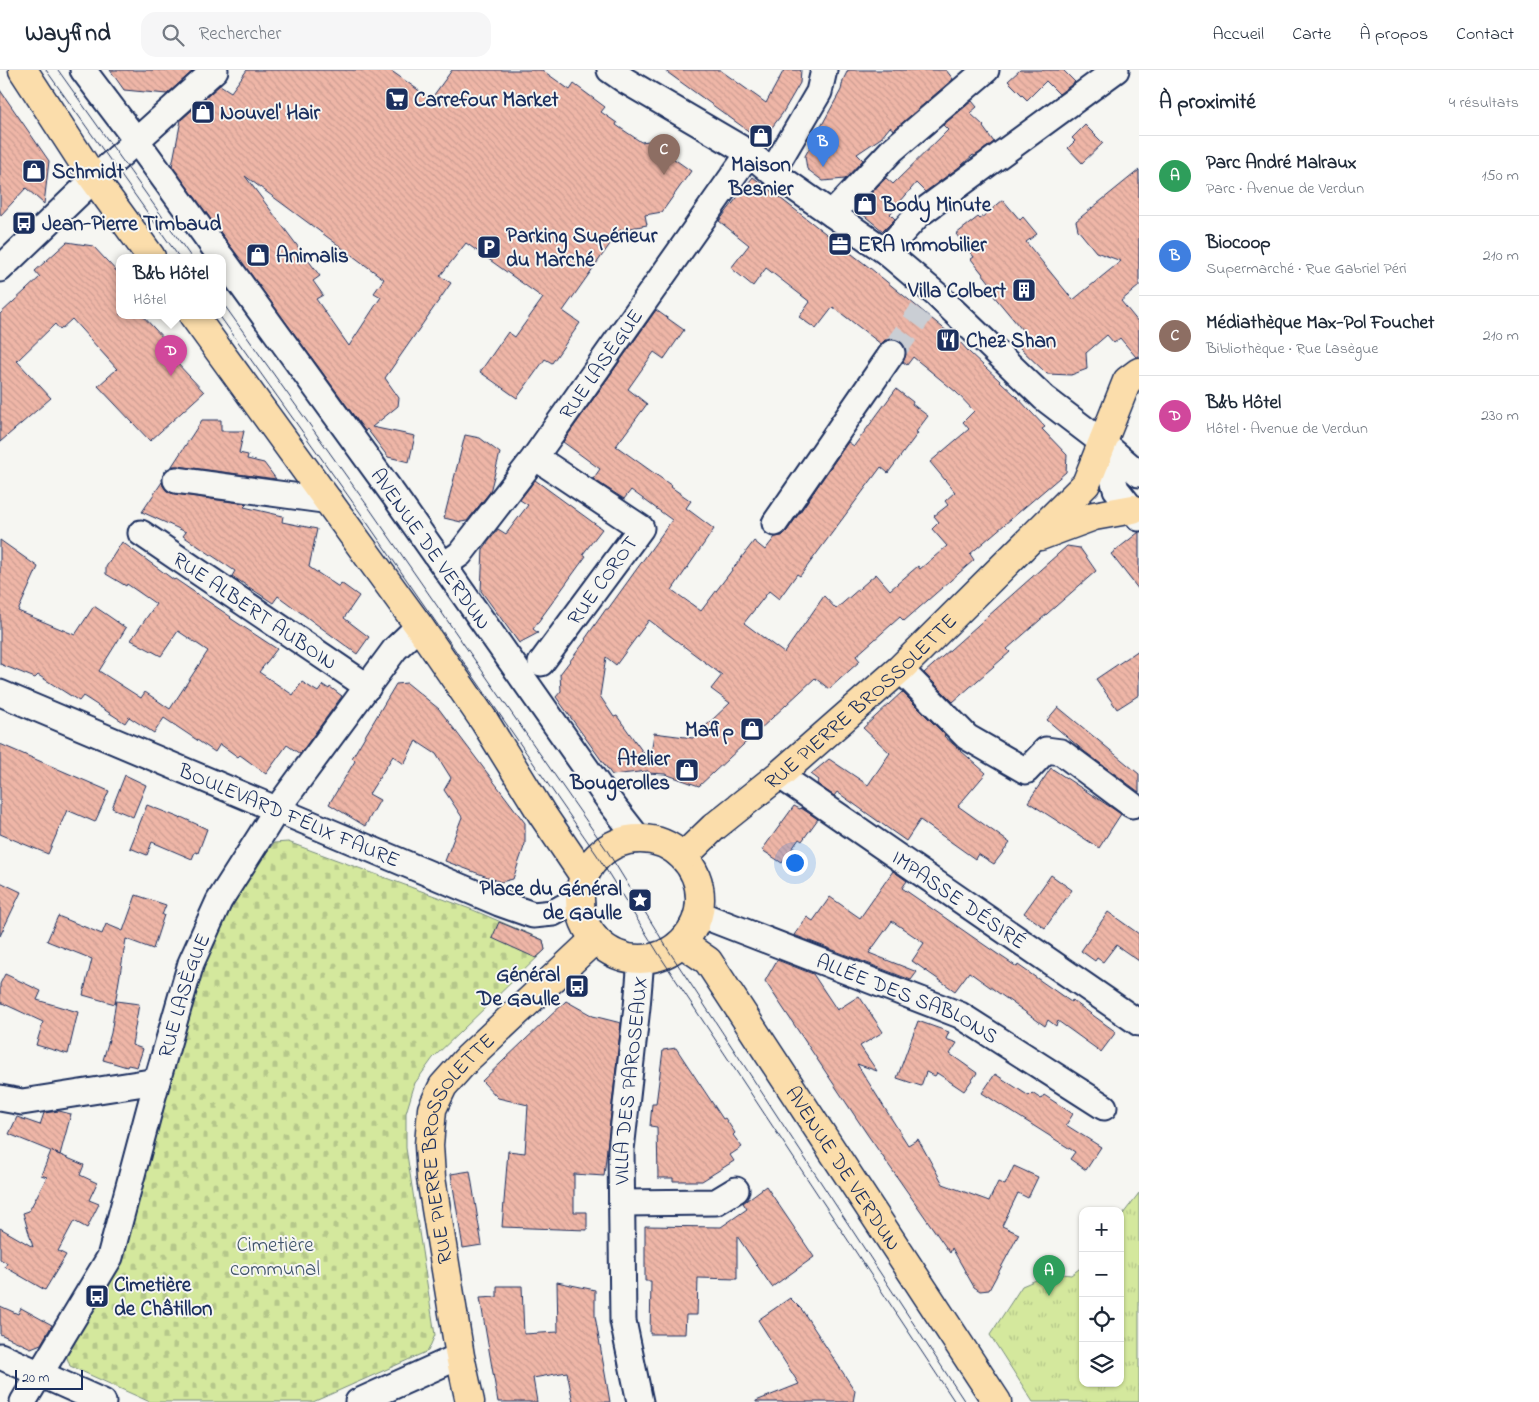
<!DOCTYPE html>
<html lang="fr">
<head>
<meta charset="utf-8">
<style>
  :root { --surface:#fff; --page:#f6f6f7; --text:#1f2937; --muted:#747a83; --line:#e0e1e3; --accent:#0b8043 }
  body { margin:0; font-family:"Indie Flower",sans-serif; background:var(--page); color:var(--text) }
  .controls { position:absolute; right:15px; bottom:15px; display:grid; overflow:hidden; border-radius:10px; box-shadow:0 1px 4px #0004 }
  .controls button { width:45px; height:45px; display:grid; place-items:center; padding:0; border:0; border-bottom:1px solid var(--line); background:var(--surface); color:var(--text); font:25px sans-serif }
  .scale { position:absolute; left:15px; bottom:12px; width:68px; box-sizing:border-box; padding-left:5px; border:2px solid #1b2f5e; border-top:0; font-size:14px; line-height:18px; white-space:nowrap; color:#1b2f5e; -webkit-text-stroke:4px #f6f6f2; paint-order:stroke }
  .you { position:absolute; left:794px; top:792px; width:18px; height:18px; margin:-12px; border:4px solid #fff; border-radius:50%; background:#1a73e8; box-shadow:0 0 0 8px #1a73e833 }
  .badge { display:grid; place-items:center; width:32px; height:32px; border-radius:50%; background:var(--accent); color:#fff; font-size:16px; font-weight:700 }
  .pin { position:absolute; translate:-50% -41px; filter:drop-shadow(0 1px 2px #0008) }
  .pin::after { content:''; position:absolute; top:26px; width:18px; height:15px; background:inherit; clip-path:polygon(0 0,100% 0,50% 100%) }
  .popup { position:absolute; left:116px; top:184px; width:110px; height:65px; box-sizing:border-box; display:grid; place-content:center; border-radius:10px; background:var(--surface); filter:drop-shadow(0 1px 4px #0005); font-size:16px; white-space:nowrap; color:var(--muted) }
  .popup b { font-size:19px; color:var(--text) }
  .popup::after { content:''; position:absolute; left:50%; top:100%; margin-left:-10px; border:10px solid transparent; border-top-color:var(--surface) }
  .list { margin:0; padding:0; list-style:none }
  h2 { display:flex; justify-content:space-between; align-items:center; height:65px; margin:0; padding:0 20px; font-size:21px }
  h2 small { font-size:16px; font-weight:400; color:var(--muted) }
  .list li { display:grid; grid-template-columns:32px 1fr auto; gap:15px; align-items:center; box-sizing:border-box; height:80px; padding:0 20px; border-top:1px solid var(--line) }
  .list b { display:block; font-size:19px; white-space:nowrap }
  .list p { margin:0; font-size:16px; white-space:nowrap; color:var(--muted) }
  .list em { font-size:16px; font-style:normal; color:var(--muted) }
  .icon { flex:none; width:28px; height:28px; fill:none; stroke:currentColor; stroke-width:2; stroke-linecap:round; stroke-linejoin:round }
  .map { position:relative; flex:none; width:1139px; height:1332px; overflow:hidden }
  header { display:flex; align-items:center; gap:30px; box-sizing:border-box; height:70px; padding:0 25px; background:var(--surface); border-bottom:1px solid var(--line) }
  header strong { font-size:24px }
  nav { display:flex; gap:28px; margin-inline-start:auto; font-size:18px }
  .search { width:350px; height:45px; background:var(--page); display:flex; align-items:center; gap:12px; box-sizing:border-box; padding:0 18px; border-radius:15px; color:var(--muted); font-size:19px }
  main { display:flex }
  aside { flex:1; background:var(--surface) }
  .map>svg:first-child { display:block }
</style>
</head>
<body>
<header>
<strong>Wayfind</strong>
<div class="search"><svg class="icon" aria-label="search" viewBox="0 0 24 24"><circle cx="10" cy="10" r="6"/><path d="M15 15l6 6"/></svg>Rechercher</div>
<nav><a>Accueil</a><a>Carte</a><a>À propos</a><a>Contact</a></nav>
</header>
<main>
<div class="map">
<svg width="1139" height="1332" viewBox="0 0 1139 1332">
  <defs>
    <pattern id="cemetery-stones" width="16" height="16" patternUnits="userSpaceOnUse" patternTransform="scale(1.25)"><rect width="16" height="16" fill="#d4e89d"/><path d="M2 7V4a2 2 0 0 1 4 0v3zM10 15v-3a2 2 0 0 1 4 0v3z" fill="#b5c78a"/></pattern>
    <pattern id="park-tufts" width="24" height="20" patternUnits="userSpaceOnUse" patternTransform="scale(1.25)"><rect width="24" height="20" fill="#d4e89d"/><path d="M3 7l-1-3M5 7V3M7 7l1-3M15 17l-1-3M17 17v-4M19 17l1-3" fill="none" stroke="#b5c78a"/></pattern>
    <pattern id="building-back-hatch" width="6" height="6" patternUnits="userSpaceOnUse" patternTransform="scale(1.25)"><rect width="6" height="6" fill="#efb6a7"/><path d="M-1 5l2 2M0 0l6 6M5-1l2 2" fill="none" stroke="#cc9d92"/></pattern>
  </defs>
  <rect width="100%" height="100%" fill="#f6f6f2"/>
  <filter id="ink" filterUnits="userSpaceOnUse"><feTurbulence type="fractalNoise" baseFrequency=".02" numOctaves="2"/><feDisplacementMap in="SourceGraphic" scale="10" xChannelSelector="R" yChannelSelector="G"/><feConvolveMatrix kernelMatrix="1 2 1 2 8 2 1 2 1" color-interpolation-filters="sRGB"/></filter>
  <g filter="url(#ink)">
    <path fill="url(#cemetery-stones)" stroke="#788c7e" d="M288,772L473,840L543,870L545,880L433,988L415,1013L406,1043V1078L435,1265L428,1281L313,1332H150L70,1296L66,1285L122,1191L200,901L218,862L252,801L274,773Z"/>
    <path fill="url(#park-tufts)" stroke="#788c7e" d="M1139,1123V1332H1033L990,1265L1022,1216L1053,1203L1071,1205L1083,1196V1313H1120V1148Z"/>
    <path fill="url(#building-back-hatch)" stroke="#1b2f5e" fill-rule="evenodd" d="M110,0H194L167,24L124,20Z
      M247,0H390L431,29L452,0H542L570,20L574,14L605,37L601,42L617,53L616,55L641,72L649,71L691,101L662,142L645,145L647,155L620,160L563,241L580,253L552,293L545,289L517,328L480,302L508,262L515,267L543,228L466,173L440,206L451,213L385,308L399,328L398,336L372,357L415,366L409,392L388,387L367,359L365,361L172,96L181,50L220,15L231,22ZM245,106L384,209L374,223L381,227L349,276L316,229L323,225L313,211L320,206Z
      M664,0H720L766,33L784,0H801L800,13L782,44L770,60L765,65L761,66L754,65Z
      M848,0H946L953,9L894,60L890,57L881,68L857,84L863,90L845,109L823,111L807,99L805,86L841,20L843,10Z
      M1020,0H1063L1075,12L1059,24L1046,11L1027,30L1008,11Z
      M0,20L49,91L44,134L26,118L0,146Z
      M972,31L977,37L970,43L984,56L983,57L994,72L975,86L973,85L962,95L925,122L916,113L890,144L895,149L883,161L856,139L886,108L893,114L948,60L943,55Z
      M1085,55L1103,73L1082,93L1068,78L1075,71L1072,68Z
      M1139,100V216L1121,231L1139,253V287H1136L1120,268L1114,273L1107,265L1086,283L1087,299L1071,305L1047,304L1017,275L1028,267L993,225L997,222L971,189L974,187L956,164L978,147L980,149L1003,130L1020,150L1023,147L1037,164L1026,172L1073,230L1121,191L1096,182L1078,160L1076,151Z
      M753,107L870,198L959,271L969,282L1016,326L1045,357L1042,359L1067,385L1066,402L970,484L974,490L904,551L900,547L856,586L860,591L829,619L815,608L699,716L665,704L648,703V701L612,705L556,627L561,621L560,604L586,570L585,569L606,539H608L672,450L631,420L624,429L593,409L600,399L563,372L656,240L684,260L664,289L654,282L628,319L647,334L616,376L672,416L671,417L691,431L686,438L714,459L672,520L701,541L754,471L765,480L775,467L782,466L787,461L848,372L854,376L896,319L913,332L912,334L928,346L916,362L918,363L888,403L881,397L800,506L797,504L779,529L769,521L744,553L784,583L824,526L836,539L876,504L890,520L918,496L920,499L947,476L932,459L939,452L934,446L948,435L945,431L955,422L930,392L969,359L963,352L974,341L956,322L913,287L907,295L903,292L906,284L905,276L900,271L893,269L885,270L881,274L833,237L816,259L799,247L810,232L766,198L753,216L731,198L749,175L719,151ZM649,550L722,605L711,619L730,633L693,668L654,663L650,692L617,646L614,647L600,626L606,587L616,595Z
      M67,172L93,176L120,205V245H142L177,283L176,292L204,322L150,371L98,316L117,299L72,249L60,260L55,254L17,291L51,328L0,372V244L40,207L35,201Z
      M202,350H221V361H244L239,383L248,385L247,389L264,393L276,409L178,396H172Z
      M465,365L480,368L500,383L490,422L467,451L461,452L444,448Z
      M535,410L602,459L583,484L586,486L533,559L538,563L519,573L481,521L483,479L498,459L506,464L528,435L520,430Z
      M162,412L163,416L167,421L174,424L247,434L244,437L283,446L282,452L317,459L309,497L339,517L341,513L359,526L344,548L369,567L357,584L278,526L273,533L232,506L235,501L183,466L186,462L142,442Z
      M1139,462V520L1111,484Z
      M0,470L38,497L18,541L75,565L94,536L126,558L99,601L141,628L145,622L170,639L208,581L178,561L161,586L131,570L156,534L127,514L126,516L106,504V497L122,472L174,510L175,509L231,547L230,548L277,579L259,602L293,625L302,612L318,622L323,615L329,619L330,617L342,626L300,684L287,675L266,704L240,685L238,687L220,674L215,682L164,648L154,663L129,647L125,653L83,626L79,631L38,605L35,608L0,594Z
      M1067,476L1080,478L1096,501L1007,579L1010,582L953,632L924,603Z
      M1139,580V625L1117,639L1096,609Z
      M407,613L439,639L525,753V774L513,809L501,812L445,791L462,747L444,720L451,708L436,684L416,671L404,694L393,686L369,724L380,730L365,756L329,734L355,691L352,688L396,614Z
      M902,622L945,665L944,666L986,703L958,736L1010,773L994,794L978,784L975,789L920,750L906,771L837,722L834,726L817,714L819,710L811,704L829,689L868,715L890,683L863,658Z
      M1058,637L1139,704V722L1085,682L1047,650Z
      M0,674L109,721L95,752L67,740L48,784L0,764Z
      M1051,698L1121,744L1099,778L1028,732Z
      M125,705L146,715L133,747L112,738Z
      M147,735L180,748L181,747L207,759L198,783L195,782L192,789L152,772L147,785L130,778Z
      M794,736L800,739L801,738L818,749L802,771L799,769L782,793L762,780Z
      M893,801L907,811L902,818L996,883L1017,897L1018,895L1071,932L1072,930L1116,962L1101,982L1058,951L1056,956L1048,950L1045,956L969,902L955,921L912,891L924,873L892,851L869,883L917,902L911,910L794,865L807,847L813,851L830,827L860,848Z
      M1051,805L1072,820L1045,858L1024,843Z
      M0,812L21,822L0,866Z
      M136,825L166,835L162,845H164L153,879L126,869L115,934L83,925L92,889L47,871L58,846L102,864L106,854L123,861Z
      M1108,842L1139,864V891L1116,875L1103,892L1097,888L1095,891L1081,881Z
      M499,852L543,870L545,880L536,888L492,868Z
      M777,890L813,904L837,940L859,926L883,962L860,976L877,1001L857,994L908,1075L918,1069L943,1114L989,1131L998,1112L1005,1115L1014,1096L1038,1107L1028,1128L1018,1123L1002,1156L1019,1164L989,1220L980,1221L974,1217L952,1178L950,1183L867,1064L765,911Z
      M5,904L41,921L37,930L78,942L68,984L36,975L43,952L0,932V914Z
      M116,931L139,934L132,975L143,979L137,997L128,995L127,997L103,990L111,963Z
      M566,931L593,946L621,953L604,1106L574,1104V1142H587V1160L502,1157L508,1081L525,1083L528,1035L498,1028L482,1011Z
      M918,951L949,962L946,969L957,973L950,984L977,1003L964,1021L937,1003L935,1006L926,1002L921,1016L897,1008Z
      M676,978L723,1049L725,1048L735,1063L733,1065L742,1077L730,1085L734,1091L702,1111H673V1108H658L657,1057L650,1056L652,1034H656L663,980Z
      M995,1004L1029,1026L1032,1023L1041,1029L1044,1025L1073,1044L1066,1055L1101,1077L1086,1100L1070,1089L1075,1082L982,1023Z
      M59,1041L71,1044L60,1085L9,1064L17,1047L40,1055L44,1043Z
      M51,1081L84,1095L80,1105L97,1113L89,1130L99,1134L87,1158L74,1151L58,1181L66,1185L45,1220L5,1197L7,1193L0,1189V1158L33,1177L23,1143L29,1141L47,1107L41,1105Z
      M470,1101L482,1175L463,1178L451,1104Z
      M766,1116L814,1187L772,1217L737,1166V1209L698,1208L697,1245H686L685,1264H650L651,1211H645V1156L721,1157L747,1139L743,1133Z
      M557,1212L595,1220V1246L610,1332H573L567,1302L533,1308L537,1332H498L480,1228L497,1227V1216H522L524,1264L558,1262Z
      M790,1228L802,1240L855,1321L853,1332H756V1331L799,1314L758,1250Z
      M0,1236L18,1244L21,1238L52,1255L41,1274L31,1278L0,1264Z"/>
    <g fill="none" stroke-linecap="round" stroke-linejoin="round">
      <path stroke="#caced4" stroke-width="25" stroke-dasharray="25 12" stroke-linecap="butt" d="M892,283L922,241"/>
      <g stroke="#1b2f5e" stroke-width="29">
        <g id="minor">
          <path d="M83,0L136,70L221,187"/>
          <path d="M610,0L626,11L749,83L772,102L885,181L937,225L1044,328L1103,373L1139,404"/>
          <path d="M772,102L819,22L824,0"/>
          <path d="M832,144L892,80L986,0"/>
          <path d="M885,181L918,145L1116,0"/>
          <path id="s1" d="M222,188L393,424L610,732L638,768"/>
          <path d="M0,199L94,109L215,0"/>
          <path d="M1103,373L1116,419L1139,448"/>
          <path d="M535,387L641,458L541,593"/>
          <path d="M176,410L330,431"/>
          <path d="M775,453L892,283"/>
          <path id="s2" d="M141,463L368,617"/>
          <path id="s3" d="M444,495L460,484L535,387L749,83"/>
          <path d="M900,599L967,667L1026,701L1046,680L1061,682L1132,735"/>
          <path id="s4" d="M0,623L499,833L533,845L553,843L580,828"/>
          <path id="s5" d="M779,705L1139,953"/>
          <path id="s6" d="M699,844L960,945L1104,1037"/>
          <path d="M0,1028L22,1032L157,1011"/>
          <path d="M622,1133L716,1132L736,1120"/>
          <path d="M0,1286L103,1332"/>
          <path id="s7" d="M23,1332L110,1187L157,1011L191,893L219,831L261,765L277,739L395,579L419,556"/>
          <path d="M358,1332L460,1286"/>
          <path id="s8" d="M640,1332L623,1251L621,1080L637,937L641,889"/>
        </g>
      </g>
      <g stroke="#1b2f5e" stroke-width="31">
        <g id="major">
          <path d="M23,0L94,109L151,187"/>
          <path d="M193,245L419,556L485,652L542,744L584,806"/>
          <path d="M1040,466L1094,446L1133,439"/>
          <circle cx="640" cy="829" r="60"/>
          <path id="s9" d="M684,786L714,757L779,705L900,599L1086,414L1127,311L1139,302"/>
          <path id="s10" d="M682,873L708,891L997,1332"/>
          <path id="s11" d="M470,1332L460,1286L431,1108L429,1075L432,1039L443,1016L468,988L595,869"/>
        </g>
      </g>
      <use href="#minor" stroke="#f6f6f2" stroke-width="25"/>
      <use href="#major" stroke="#fbddab" stroke-width="28"/>
      <path stroke="#1b2f5e" stroke-width="1" d="M46,0L179,187
        M58,0L191,187
        M222,232L367,435L606,779L669,881L965,1332
        M219,245L359,441L597,785L660,886L955,1332"/>
    </g>
  </g>
  <defs>
    <g id="supermarket-square" transform="scale(1.25)"><rect x="-9" y="-9" width="18" height="18" rx="4" fill="#1b2f5e" stroke="#f6f6f2"/><path d="M-6-5.5h2.5l.6 2H6L4.5 2H-2.5L-4.4-4H-6ZM-1.5 3.2a1.3 1.3 0 1 0 .1 0ZM3 3.2a1.3 1.3 0 1 0 .1 0Z" fill="#fff"/></g>
    <g id="shop-square" transform="scale(1.25)"><rect x="-9" y="-9" width="18" height="18" rx="4" fill="#1b2f5e" stroke="#f6f6f2"/><path d="M-5-2.5h2.3a2.7 3.5 0 0 1 5.4 0H5L5.5 6h-11ZM-1.5-2.5h3a1.5 2.3 0 0 0-3 0Z" fill="#fff"/></g>
    <g id="bus-square" transform="scale(1.25)"><rect x="-9" y="-9" width="18" height="18" rx="4" fill="#1b2f5e" stroke="#f6f6f2"/><path d="M-5-6H5V4H4V6H2V4H-2V6H-4V4H-5ZM-3.5-4V0h7V-4ZM-3.5 1.2v1.5H-2V1.2ZM2 1.2v1.5H3.5V1.2Z" fill="#fff"/></g>
    <g id="office-square" transform="scale(1.25)"><rect x="-9" y="-9" width="18" height="18" rx="4" fill="#1b2f5e" stroke="#f6f6f2"/><path d="M-6-3h4V-5.5h4V-3h4V5H-6ZM-1-4.5V-3h2v-1.5ZM-6 0V1H6V0Z" fill="#fff"/></g>
    <g id="parking-square" transform="scale(1.25)"><rect x="-9" y="-9" width="18" height="18" rx="4" fill="#1b2f5e" stroke="#f6f6f2"/><path d="M-3.5-5.5H1a3.5 3.5 0 0 1 0 7H-1V5.5H-3.5ZM-1-3.4V-.6H.8a1.4 1.4 0 0 0 0-2.8Z" fill="#fff"/></g>
    <g id="building-square" transform="scale(1.25)"><rect x="-9" y="-9" width="18" height="18" rx="4" fill="#1b2f5e" stroke="#f6f6f2"/><path d="M-4-6H4V6H1V3H-1V6H-4ZM-2.5-4.3h1.7v1.8h-1.7ZM.8-4.3h1.7v1.8H.8ZM-2.5-1h1.7V.8h-1.7ZM.8-1h1.7V.8H.8Z" fill="#fff"/></g>
    <g id="restaurant-square" transform="scale(1.25)"><rect x="-9" y="-9" width="18" height="18" rx="4" fill="#1b2f5e" stroke="#f6f6f2"/><path d="M-5-6h1v4h1v-4h1v4h1v-4h1v5L-1.5 .5V6h-2V.5L-5-1ZM5-6V6H3V1.5H1.5Q1.5-4 5-6Z" fill="#fff"/></g>
    <g id="sight-square" transform="scale(1.25)"><rect x="-9" y="-9" width="18" height="18" rx="4" fill="#1b2f5e" stroke="#f6f6f2"/><path d="M0-6L1.8-2.2L6-1.7L2.9 1.2L3.7 5.4L0 3.3L-3.7 5.4L-2.9 1.2L-6-1.7L-1.8-2.2Z" fill="#fff"/></g>
  </defs>
  <g fill-rule="evenodd">
    <use href="#supermarket-square" x="397" y="29"/>
    <use href="#shop-square" x="203" y="42"/>
    <use href="#shop-square" x="761" y="66"/>
    <use href="#shop-square" x="34" y="101"/>
    <use href="#shop-square" x="865" y="134"/>
    <use href="#bus-square" x="24" y="153"/>
    <use href="#office-square" x="840" y="174"/>
    <use href="#parking-square" x="489" y="177"/>
    <use href="#shop-square" x="258" y="185"/>
    <use href="#building-square" x="1024" y="220"/>
    <use href="#restaurant-square" x="948" y="270"/>
    <use href="#shop-square" x="752" y="659"/>
    <use href="#shop-square" x="687" y="700"/>
    <use href="#sight-square" x="640" y="830"/>
    <use href="#bus-square" x="577" y="916"/>
    <use href="#bus-square" x="97" y="1226"/>
  </g>
  <g text-anchor="middle" stroke-width="4" stroke-linejoin="round" paint-order="stroke">
    <g font-size="21" font-weight="bold" fill="#1b2f5e" stroke="#f6f6f2" text-anchor="start">
      <text x="414" y="36">Carrefour Market</text>
      <text x="220" y="49">Nouvel' Hair</text>
      <text x="761" y="101" text-anchor="middle">Maison<tspan x="761" dy="24">Besnier</tspan></text>
      <text x="52" y="108">Schmidt</text>
      <text x="882" y="141">Body Minute</text>
      <text x="42" y="160">Jean-Pierre Timbaud</text>
      <text x="506" y="172">Parking Supérieur<tspan x="506" dy="24">du Marché</tspan></text>
      <text x="858" y="181">ERA Immobilier</text>
      <text x="276" y="192">Animalis</text>
      <text x="1006" y="227" text-anchor="end">Villa Colbert</text>
      <text x="966" y="277">Chez Shan</text>
      <text x="734" y="666" text-anchor="end">Mafip</text>
      <text x="670" y="695" text-anchor="end">Atelier<tspan x="670" dy="24">Bougerolles</tspan></text>
      <text x="622" y="825" text-anchor="end">Place du Général<tspan x="622" dy="24">de Gaulle</tspan></text>
      <text x="560" y="911" text-anchor="end">Général<tspan x="560" dy="24">De Gaulle</tspan></text>
      <text x="114" y="1221">Cimetière<tspan x="114" dy="24">de Châtillon</tspan></text>
    </g>
    <g font-size="21" fill="#1b2f5e" stroke="#f6f6f2">
      <text dy="7" stroke="none"><textPath href="#s3" startOffset="256">RUE LASÈGUE</textPath></text>
      <text dy="7" stroke="none"><textPath href="#s1" startOffset="358">AVENUE DE VERDUN</textPath></text>
      <text transform="translate(602 510) rotate(-54)" y="7">RUE COROT</text>
      <text dy="7" stroke="none"><textPath href="#s2" startOffset="138">RUE ALBERT AUBOIN</textPath></text>
      <text dy="7" stroke="none"><textPath href="#s9" startOffset="235">RUE PIERRE BROSSOLETTE</textPath></text>
      <text dy="7" stroke="none"><textPath href="#s4" startOffset="314">BOULEVARD FÉLIX FAURE</textPath></text>
      <text dy="7" stroke="none"><textPath href="#s5" startOffset="219">IMPASSE DÉSIRÉ</textPath></text>
      <text dy="7" stroke="none"><textPath href="#s7" startOffset="441">RUE LASÈGUE</textPath></text>
      <text dy="7" stroke="none"><textPath href="#s6" startOffset="225">ALLÉE DES SABLONS</textPath></text>
      <text dy="7" stroke="none"><textPath href="#s8" startOffset="324">VILLA DES PAROSEAUX</textPath></text>
      <text dy="7" stroke="none"><textPath href="#s11" startOffset="266">RUE PIERRE BROSSOLETTE</textPath></text>
      <text dy="7" stroke="none"><textPath href="#s10" startOffset="279">AVENUE DE VERDUN</textPath></text>
    </g>
    <g font-size="21" fill="#40546b" stroke="#f6f6f2">
      <text x="275" y="1181">Cimetière<tspan x="275" dy="24">communal</tspan></text>
    </g>
  </g>
</svg>
<div class="controls">
<button>+</button>
<button>−</button>
<button><svg class="icon" aria-label="locate" viewBox="0 0 24 24"><circle cx="12" cy="12" r="6"/><path d="M12 2v4M12 18v4M2 12h4M18 12h4"/></svg></button>
<button><svg class="icon" aria-label="layers" viewBox="0 0 24 24"><path d="M12 4l9 5-9 5-9-5zM3 14l9 5 9-5"/></svg></button>
</div>
<div class="scale">20 m</div>
<div class="you"></div>
<div class="pin badge" style="left:1049px;top:1226px;background:#2e9e5b">A</div>
<div class="pin badge" style="left:823px;top:97px;background:#3f7fe0">B</div>
<div class="pin badge" style="left:664px;top:105px;background:#8d6e63">C</div>
<div class="pin badge" style="left:171px;top:306px;background:#d1479c">D</div>
<div class="popup"><b>B&amp;b Hôtel</b>Hôtel</div>
</div>
<aside>
<h2>À proximité<small>4 résultats</small></h2>
<ul class="list">
<li><span class="badge" style="background:#2e9e5b">A</span><div><b>Parc André Malraux</b><p>Parc · Avenue de Verdun</p></div><em>150 m</em></li>
<li><span class="badge" style="background:#3f7fe0">B</span><div><b>Biocoop</b><p>Supermarché · Rue Gabriel Péri</p></div><em>210 m</em></li>
<li><span class="badge" style="background:#8d6e63">C</span><div><b>Médiathèque Max-Pol Fouchet</b><p>Bibliothèque · Rue Lasègue</p></div><em>210 m</em></li>
<li><span class="badge" style="background:#d1479c">D</span><div><b>B&amp;b Hôtel</b><p>Hôtel · Avenue de Verdun</p></div><em>230 m</em></li>
</ul>
</aside>
</main>
</body>
</html>
